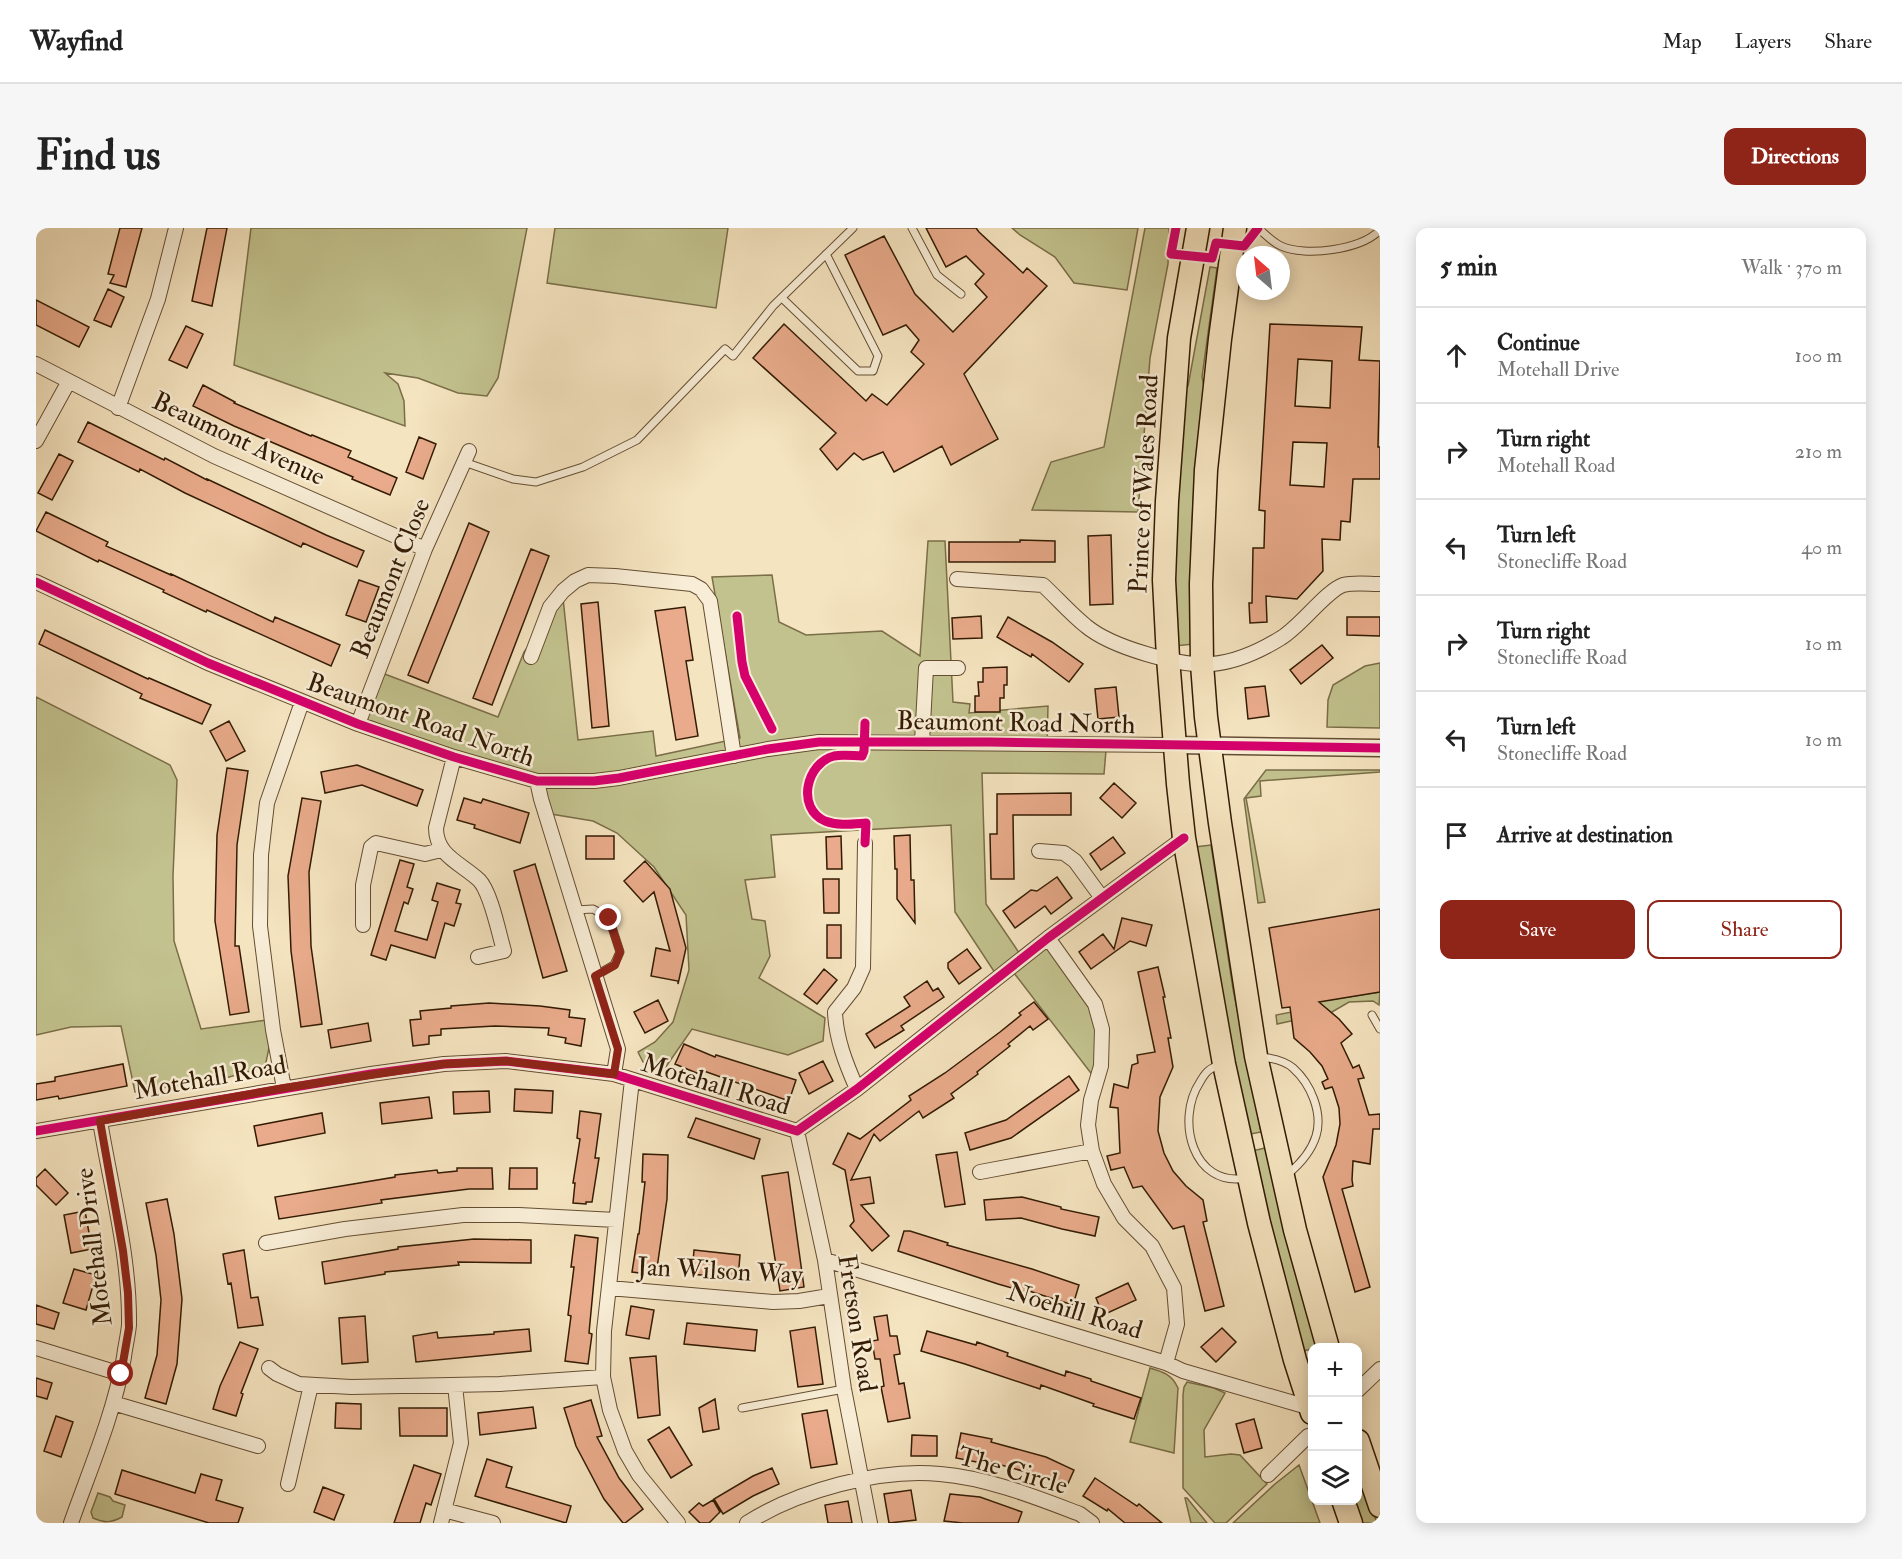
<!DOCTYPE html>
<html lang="en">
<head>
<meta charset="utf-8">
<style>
  :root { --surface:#fff; --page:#f6f6f6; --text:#222; --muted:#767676; --line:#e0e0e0; --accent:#8f2418 }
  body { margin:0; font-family:"IM FELL Double Pica",serif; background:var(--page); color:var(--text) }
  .controls { position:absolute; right:18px; bottom:18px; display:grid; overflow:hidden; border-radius:12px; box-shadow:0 3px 15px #0003 }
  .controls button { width:54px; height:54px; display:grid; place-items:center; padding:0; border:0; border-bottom:2px solid var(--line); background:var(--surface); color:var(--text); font:30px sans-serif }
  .compass { position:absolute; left:1200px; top:18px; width:54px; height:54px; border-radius:50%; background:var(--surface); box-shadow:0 3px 15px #0003; rotate:332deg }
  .stop { position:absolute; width:18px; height:18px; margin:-14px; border:4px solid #8f2418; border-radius:50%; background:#fff }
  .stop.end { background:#8f2418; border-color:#fff; box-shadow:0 2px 6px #0008 }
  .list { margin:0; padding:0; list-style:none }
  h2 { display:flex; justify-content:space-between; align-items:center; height:78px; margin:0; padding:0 24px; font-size:26px }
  h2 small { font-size:20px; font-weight:400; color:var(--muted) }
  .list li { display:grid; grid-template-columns:39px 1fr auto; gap:18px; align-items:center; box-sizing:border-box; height:96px; padding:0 24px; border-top:2px solid var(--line) }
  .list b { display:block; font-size:22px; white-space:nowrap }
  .list p { margin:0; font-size:20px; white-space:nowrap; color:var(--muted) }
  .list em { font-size:20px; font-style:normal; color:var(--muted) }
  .actions { display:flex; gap:12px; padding:18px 24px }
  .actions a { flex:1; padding:14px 0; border:2px solid var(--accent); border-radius:12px; text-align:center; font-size:21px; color:var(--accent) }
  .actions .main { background:var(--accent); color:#fff }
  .icon { flex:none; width:33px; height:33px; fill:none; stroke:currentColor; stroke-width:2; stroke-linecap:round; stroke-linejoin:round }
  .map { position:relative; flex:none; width:1344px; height:1295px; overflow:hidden; border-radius:12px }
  header { display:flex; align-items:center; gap:36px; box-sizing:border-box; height:84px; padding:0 30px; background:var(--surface); border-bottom:2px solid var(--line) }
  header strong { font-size:28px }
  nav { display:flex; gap:33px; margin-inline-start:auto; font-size:21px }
  .intro { display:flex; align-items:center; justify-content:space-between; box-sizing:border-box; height:144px; padding:0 36px }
  h1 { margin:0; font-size:42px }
  .button { padding:15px 27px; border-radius:12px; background:var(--accent); color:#fff; font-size:21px; font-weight:700 }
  main { display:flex; gap:36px; padding:0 36px }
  aside { flex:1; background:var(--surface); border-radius:12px; box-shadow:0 3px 15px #0003 }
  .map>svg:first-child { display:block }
</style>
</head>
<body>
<header>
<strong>Wayfind</strong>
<nav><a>Map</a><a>Layers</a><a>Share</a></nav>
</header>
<div class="intro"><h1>Find us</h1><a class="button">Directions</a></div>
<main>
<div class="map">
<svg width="1344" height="1295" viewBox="0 0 1344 1295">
  <rect width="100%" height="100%" fill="#f5e4c0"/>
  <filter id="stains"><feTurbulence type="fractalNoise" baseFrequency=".00333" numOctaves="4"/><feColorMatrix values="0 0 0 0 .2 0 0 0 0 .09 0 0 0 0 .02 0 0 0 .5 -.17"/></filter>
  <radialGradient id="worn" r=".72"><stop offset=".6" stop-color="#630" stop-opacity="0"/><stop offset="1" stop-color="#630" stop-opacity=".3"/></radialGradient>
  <path fill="#c2c28e" stroke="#7a6e48" stroke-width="1.5" d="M215,0H491L462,150L451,168L422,165L382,150L349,145L362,156L368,173L369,198L198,137Z
    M519,0H692L680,80L511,55Z
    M976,0H1102L1091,62L1038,55L1019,29L984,7Z
    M1109,0H1133L1132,36L1114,130L1102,284L996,282L1015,234L1068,219Z
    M1174,39L1181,40L1166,149L1168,158L1158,260L1155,316L1157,416L1139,418L1137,334L1149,160L1152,158Z
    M892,313H909L917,474L934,476L933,485L1012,478L1011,522H1070L1068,546L946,545L950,676L990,735L1014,717L1055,774L1069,813L1061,853L978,745L965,754L919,684L915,597L735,607L739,649L709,652L716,691L729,693L734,728L723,750L789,790L787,813L752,827L656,801L627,843L607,834L602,824L619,814L637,794L653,742L650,687L618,639L581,605L557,593L515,586L504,555L327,490L346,445L462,489L488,424L527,370L542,512L617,503L620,528L704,510L676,349L736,347L743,394L770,407L846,403L884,428Z
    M1344,435V500L1291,499L1292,472L1297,457L1329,438Z
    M0,469L134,537L141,552L137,648L138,713L165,801L239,791L229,839L186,851L99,864L85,798L35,799L0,807Z
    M1230,542H1344V544L1224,553L1225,568L1210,570L1229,674L1222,675L1208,571Z
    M1175,617L1197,761L1225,904L1209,907L1159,619Z
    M1344,764L1343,777L1337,773L1313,774L1296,784L1241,796L1240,787L1261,783L1260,777Z
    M1229,920L1249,1003L1282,1119L1264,1124L1212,924Z
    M1114,1140C1128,1144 1136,1147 1142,1160L1138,1225L1094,1214Z
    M1151,1154L1178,1160L1189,1165L1168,1202L1169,1229L1195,1226L1204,1227L1231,1256L1190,1295H1179L1147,1260V1167L1148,1159Z
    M1263,1237L1284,1295H1197L1239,1256Z
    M1322,1241L1341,1295H1322L1314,1273L1322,1272Z
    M62,1265L74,1269L77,1273L89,1277L86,1289C75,1295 68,1295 57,1290L55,1284Z
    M1149,1270H1151L1171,1295H1155Z"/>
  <path fill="#e9ab8b" stroke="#331b03" stroke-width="1.5" fill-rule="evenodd" d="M84,0H106L90,59L74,55L78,47L72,46Z
    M171,0H191L176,78L156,73Z
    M890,0H940L943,4L987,45L991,40L1011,58L928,146L962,211L915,237L906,218L858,244L847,224L827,232L818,225L801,242L784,221L800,205L717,130L748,96L830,173L836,166L851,177L888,136L875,124L883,112L870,97L847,107L809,27L848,8L879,66L917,104L951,69L939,56L948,46L930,28L910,39Z
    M72,61L88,69L75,99L58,92Z
    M0,72L53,99L43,119L0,97Z
    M1234,96L1326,99L1323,132L1344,133L1342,219H1344V251H1317L1314,294L1305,293L1304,312L1286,311L1287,343L1261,371L1230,368L1231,394L1214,395L1213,375H1216L1217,320H1228L1229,283L1223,282ZM1262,131L1296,133L1294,180L1259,178ZM1257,214L1291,215L1288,259L1254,257Z
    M150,98L167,106L151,140L133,132Z
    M167,157L199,174L198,175L275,208L276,207L315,223L312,229L361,250L354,267L316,251L317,249L198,198L157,178Z
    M52,194L128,232L129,230L171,252V251L290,307L328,323L321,339L267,315L265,319L149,265L104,241L103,244L42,214Z
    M383,209L400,216L387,251L370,244Z
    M23,226L37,233L16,272L2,265Z
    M10,284L72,314L70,318L135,347V346L237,394L239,389L304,417L295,438L171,382L170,384L127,364L128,362L63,332L62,334L0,303Z
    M433,295L453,304L392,455L372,447Z
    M1075,307L1077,376L1054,377L1052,308Z
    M984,312L1019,313V334H913V314H984Z
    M495,321L513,328L456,477L437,470Z
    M323,352L343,359L330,394L310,387Z
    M562,374L573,498L556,500L545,376Z
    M649,379L657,432L650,433L662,508L640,512L619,383Z
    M945,388L946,410L917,411L916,390Z
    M972,389L1016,414L1047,436L1033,454L996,426L995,429L961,409Z
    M1311,389H1344V408L1311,407Z
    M9,402L112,451L113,450L175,477L166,496L104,470L106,466L3,416Z
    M1286,417L1297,430L1265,456L1254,442Z
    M971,439V457H968V470H964V484H939V468H943L942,454H947V440Z
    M1229,458L1233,488L1212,491L1209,460Z
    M1080,459L1083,489L1062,491L1059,461Z
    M193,493L209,523L190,533L174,503Z
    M321,537L387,562L381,578L326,557L289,565L285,544Z
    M191,540L212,543L201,617L199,718H203L213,784L194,787L179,693L181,607Z
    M1078,555L1100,575L1086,590L1064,570Z
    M1035,565V587H977L978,651H955L954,606H961V566Z
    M266,570L285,573L273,644L275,718L286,796L265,799L255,723L252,648Z
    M428,570L445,575L447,571L493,585L484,615L438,600L439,597L421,592Z
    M874,607L875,652H878L879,695L861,671V641H859L858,608Z
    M550,608H578V631H550Z
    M805,608L806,641H791L790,609Z
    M1077,609L1089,625L1065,642L1054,626Z
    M364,632L378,636L371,659L377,661L372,676L368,674L359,703L391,712L402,674L396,672L401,655L424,662L420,675L425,676L418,698L409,695L399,730L355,717L350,732L335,727Z
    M609,633L634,661L650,720L642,756V753L615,748L620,720L634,723L618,664L607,674L588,653Z
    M499,636L531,743L507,750L478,643Z
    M1021,649L1036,670L1015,686L1009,678L979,700L967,683L995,662L1001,663Z
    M787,651H803V685H788Z
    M1344,681V764L1283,774L1303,791L1316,806L1305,815L1317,840L1323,837L1328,850L1322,851L1333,887L1344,886V901H1337L1334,936L1317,933L1316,952L1317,958L1306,961L1334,1059L1319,1064L1287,949L1300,917L1304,896L1303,880L1297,861L1296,859L1289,861L1286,854L1292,851L1286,838L1274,824L1258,810L1254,779L1246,780L1233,700Z
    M1086,690L1116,697L1110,718L1094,713L1055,741L1043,724L1067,706L1078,721Z
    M791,697H805V730H791Z
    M931,721L945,740L923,756L912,740V735Z
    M1122,739L1129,769H1127L1135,810H1132L1137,839L1124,869L1122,903L1128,925L1137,943L1150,958L1167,972L1171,993L1167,994L1188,1078L1169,1083L1148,998L1137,1001L1106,958L1097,960L1088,939L1075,942L1071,928L1084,925L1082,880L1074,879L1078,856L1092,860L1096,837L1102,835L1101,827L1119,824L1102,744Z
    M788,741L801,752L781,776L768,766Z
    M891,753L897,763L902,760L908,769L865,798L868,802L839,820L830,806L874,778L868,769Z
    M622,772L632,793L609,805L598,784Z
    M998,774L1012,791L997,802L994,798L972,816L974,818L941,844L942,846L915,866L918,870L887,890L883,883L844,913L838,906L815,952L834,949L838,975L825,977L853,1008L836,1023L814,998L818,993L809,942L797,936L812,905L824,911L875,872L873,868L909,845L964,804L985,787L983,785Z
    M453,775L504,778L534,782L533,789L549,791L545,818L529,815L530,810L512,807L513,800L459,798L405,801V807L393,808V816L377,818L374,792L385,791L384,783L415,780V778Z
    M332,795L335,813L295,820L292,802Z
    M648,816L679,829L680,827L760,852L753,873L665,842L663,846L639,836Z
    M787,833L797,853L773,866L763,845Z
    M87,836L91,858L23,871L22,868L0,872V856L19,853V849Z
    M1033,848L1043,862L975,910L934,922L929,905L970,892Z
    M479,861L517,863L516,885L478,883Z
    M453,863L454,884L418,886L417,864Z
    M393,869L396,890L346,896L344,875Z
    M544,883L565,886L559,930H563L556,974H550V976L537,975L539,955H537L544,911L541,910Z
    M286,885L289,905L222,918L218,898Z
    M660,890L724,911L718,931L652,909Z
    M921,924L929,976L909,979L900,927Z
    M607,926L632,927L631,971L620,1047L596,1044L602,1006H603L609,954H606Z
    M421,940H456L457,961H433L345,972L346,975L243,991L239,969L359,949V947L401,942L402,945L421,943Z
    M474,940H501V961H473Z
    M9,941L32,965L20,977L0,957V950Z
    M752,944L768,1059L744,1063L726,948Z
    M986,969L1025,979V981L1063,989L1059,1008L1026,1001L985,990L950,992L948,972Z
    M131,971L138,1006L146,1071L141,1136L130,1176L109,1170L121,1127L125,1072L120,1027L110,975Z
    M49,983L56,1021L35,1025L28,987Z
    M868,1003H874L912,1015L911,1017L996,1041L1043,1057L1037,1077L990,1062V1064L962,1056L862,1023Z
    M539,1007L562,1010L553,1105L556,1106L552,1136L529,1133L535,1088L532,1087L538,1039H535Z
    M438,1011L495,1012V1035L422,1034L423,1037L349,1044V1046L289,1056L286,1034L362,1021V1019Z
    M208,1022L215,1070L222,1069L227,1097L202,1100L195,1055L192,1056L187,1026Z
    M658,1022L704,1027L702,1051L656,1046Z
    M38,1041L60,1047L50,1082L27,1075Z
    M1092,1055L1100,1072L1067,1087L1060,1070Z
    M0,1077L23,1085L18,1101L0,1096Z
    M595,1078L618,1082L613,1111L590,1107Z
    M851,1087L854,1108H861L864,1126L858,1127L863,1156L868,1155L874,1190L852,1194L845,1159L848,1158L844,1131H839L836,1113L842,1112L838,1089Z
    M329,1088L332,1134L306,1136L303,1090Z
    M651,1095L721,1102L719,1123L648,1116Z
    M779,1099L787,1156L762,1159L754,1103Z
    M1186,1100L1200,1114L1180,1134L1165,1119Z
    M493,1101L495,1123L380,1134L377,1108L401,1104L402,1110L458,1106V1104Z
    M891,1103L940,1117L941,1114L972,1125L971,1128L1029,1148L1030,1143L1055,1151V1153L1105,1170L1098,1191L1057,1178L1058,1176L1005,1157L1004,1161L929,1136L885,1123Z
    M204,1114L222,1121L205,1165L207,1166L200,1188L177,1181L184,1158Z
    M620,1128L624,1187L602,1190L594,1130Z
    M0,1150L16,1155L11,1171L0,1168Z
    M679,1171L683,1201L667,1204L663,1180Z
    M555,1172L566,1208L561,1209L583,1250L607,1281L589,1295H587L568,1271L540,1218L528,1180Z
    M300,1175L325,1176V1201L299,1200Z
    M497,1179L500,1200L444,1207L442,1185Z
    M363,1180H411V1208H364Z
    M791,1182L801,1236L775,1240L766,1186Z
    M20,1188L37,1194L25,1229L8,1223Z
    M1218,1191L1226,1220L1208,1225L1200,1196Z
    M633,1199L656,1237L635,1250L612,1212Z
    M925,1205L956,1211L955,1214L1010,1229L1038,1242L1030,1260L1001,1247L951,1233V1236L920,1230Z
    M876,1207L901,1208V1228H875Z
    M451,1231L476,1239L470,1259L535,1278L530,1295L439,1268Z
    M378,1237L405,1246L395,1277L390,1275L384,1295H358Z
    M736,1240L743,1256L717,1268L687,1286L678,1271L717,1248Z
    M86,1242L159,1265L165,1246L186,1252L180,1272L207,1280L202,1295H173L79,1266Z
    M1059,1250L1101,1278L1103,1276L1126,1295H1089L1072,1281L1071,1283L1047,1268Z
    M287,1259L308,1267L298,1292L278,1284Z
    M875,1262L880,1292L853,1295L848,1266Z
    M914,1266L944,1269L986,1284L982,1295H927L908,1293Z
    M677,1272L684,1284L673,1295H664L653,1284L663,1275L667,1278Z
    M812,1273L816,1295H792L789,1277Z"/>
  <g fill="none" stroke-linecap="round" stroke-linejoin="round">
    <g stroke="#644d32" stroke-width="9">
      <path id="service" d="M876,0L901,47L925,66
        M1222,0C1229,6 1236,14 1245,18C1269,29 1325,22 1344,2
        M746,70L822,143H837L842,128L790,26
        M428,234L477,251L500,254L547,239L601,212L689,121L697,128L737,78L817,0
        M539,682L557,681L573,690L584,724L578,737L559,748
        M1336,787L1344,801
        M1225,829C1235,830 1249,833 1257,840C1275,856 1287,885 1280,908C1275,924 1264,936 1252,946
        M1184,837C1173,840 1169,845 1164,854C1139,892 1157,960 1210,950
        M706,1180L808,1161"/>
    </g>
    <g stroke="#644d32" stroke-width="16">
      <path id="minor" d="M0,136L178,228L389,321
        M82,180L122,71L140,0
        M0,213L33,153
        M921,351L1007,357C1021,370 1035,386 1050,398C1075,419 1144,439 1176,436C1200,434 1224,423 1245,410C1264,399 1290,363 1307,357C1318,354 1333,356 1344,356
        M0,354L172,435L322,496L418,529L501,553H558L583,550L732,521L783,514L1139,517
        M495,429L514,379L527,363L539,353L552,347L579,348L656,356L665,361L674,373L698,528
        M322,496L389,321L433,223
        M886,514L890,440H922
        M418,529L400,600C400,628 425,635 443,652C455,664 463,706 468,723L442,729
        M501,553L505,571L582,821L578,846
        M1003,623L1028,625L1039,633L1066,670
        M327,697V657L335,619L340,615L389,626L405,622
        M1012,710L1059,776L1066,801L1065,838L1055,872L1052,897L1056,923L1068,956L1088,990L1116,1018L1138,1060L1141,1096L1130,1135
        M596,852L568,1103L567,1149L574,1182L589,1223L603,1247L642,1295
        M248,860L237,802L224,698L225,627L231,575L266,474
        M821,861C810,836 800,811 799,784L818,760L827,740L829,615
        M0,903L335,846L408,836L470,833L578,846L761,903L821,861L1012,710L1148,610
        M761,903L789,1032L808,1161L834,1295
        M944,944L1056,923
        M230,1015L309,1001L427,987H483L580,992
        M789,1032L1130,1135L1147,1143L1275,1180
        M573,1060L737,1074L763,1073L793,1068
        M0,1120L85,1146
        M233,1140L241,1146L263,1156L315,1159L464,1156L567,1149
        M1322,1162L1344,1141
        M77,1175L222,1218
        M1232,1247L1272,1208L1276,1207
        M252,1256L275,1157
        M408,1282L457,1295
        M35,1295C54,1241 78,1186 88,1129C89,1119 92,1108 93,1097C94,1029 75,960 64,893
        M405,1295L425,1215L419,1157
        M711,1295C761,1263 844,1240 904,1246C952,1250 999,1269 1044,1286L1056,1295"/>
    </g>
    <g stroke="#644d32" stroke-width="19">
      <path id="tertiary" d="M1139,517L1344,520"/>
    </g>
    <g stroke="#331b03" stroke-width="25">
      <path id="trunk" d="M1162,0L1143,110L1131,273L1128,352L1132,430L1142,556L1148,610L1188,836L1223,995L1259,1132L1276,1185
        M1199,0L1184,111L1170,242L1165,356L1166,436L1170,489L1184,595L1220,828L1259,1002L1292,1120
        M1322,1213L1344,1278
        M1307,1272L1315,1295"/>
    </g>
    <use href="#service" stroke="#f8edd6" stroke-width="7"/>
    <use href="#minor" stroke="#f8edd6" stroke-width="14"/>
    <use href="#tertiary" stroke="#f8edd6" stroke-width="16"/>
    <use href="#trunk" stroke="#f5e4c0" stroke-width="22"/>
    <g stroke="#f8edd6" stroke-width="13">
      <path id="cycleway" d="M1140,0L1135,26L1176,30L1180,15L1208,18L1222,0
        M0,354L172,435L322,496L418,529L501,553H558L583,550L732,521L783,514H953L1344,520
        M701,388L706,434L709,448L736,501
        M829,495L828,523L826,528C818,528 807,526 798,528C770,535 760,580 789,593C802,598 816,596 830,595L829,615
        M0,903L335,846L408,836L470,833L578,846L761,903L821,861L1012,710L1148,610"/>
    </g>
    <use href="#cycleway" stroke="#d6006c" stroke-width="9"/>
  </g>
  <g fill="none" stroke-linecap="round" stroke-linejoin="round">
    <path stroke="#8f2418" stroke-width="8" d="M85,1146L93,1100L92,1065L87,1023L64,893L248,860L408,836L470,833L578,846L582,821L559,748L579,737L584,724L573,690"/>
  </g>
  <g text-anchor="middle" stroke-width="5" stroke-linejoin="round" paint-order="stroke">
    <g font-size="26" fill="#331b03" stroke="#f8edd6">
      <text transform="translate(203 210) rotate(25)" y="9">Beaumont Avenue</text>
      <text transform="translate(1107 256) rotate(-87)" y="9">Prince of Wales Road</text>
      <text transform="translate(354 350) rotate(-68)" y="9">Beaumont Close</text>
      <text transform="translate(385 491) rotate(19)" y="9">Beaumont Road North</text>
      <text transform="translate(980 494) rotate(1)" y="9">Beaumont Road North</text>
      <text transform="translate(174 849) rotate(-10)" y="9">Motehall Road</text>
      <text transform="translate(680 856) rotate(17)" y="9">Motehall Road</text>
      <text transform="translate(57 1019) rotate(-97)" y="9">Motehall Drive</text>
      <text transform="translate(684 1042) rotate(3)" y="9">Jan Wilson Way</text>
      <text transform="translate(1039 1082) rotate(17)" y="9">Noehill Road</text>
      <text transform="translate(822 1095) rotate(81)" y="9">Fretson Road</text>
      <text transform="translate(977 1242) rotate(16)" y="9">The Circle</text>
    </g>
  </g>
  <rect width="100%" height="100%" filter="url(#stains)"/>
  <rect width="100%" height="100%" fill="url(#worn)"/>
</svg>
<div class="controls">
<button>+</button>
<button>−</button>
<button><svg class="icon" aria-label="layers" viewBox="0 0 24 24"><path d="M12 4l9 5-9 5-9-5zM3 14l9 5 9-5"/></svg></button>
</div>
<svg class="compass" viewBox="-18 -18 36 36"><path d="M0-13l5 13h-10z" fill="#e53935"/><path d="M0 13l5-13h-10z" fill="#767676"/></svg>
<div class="stop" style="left:85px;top:1146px"></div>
<div class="stop end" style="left:573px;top:690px"></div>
</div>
<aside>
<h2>5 min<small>Walk · 370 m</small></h2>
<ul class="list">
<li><svg class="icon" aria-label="ahead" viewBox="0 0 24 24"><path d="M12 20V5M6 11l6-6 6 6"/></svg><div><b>Continue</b><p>Motehall Drive</p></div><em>100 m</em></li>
<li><svg class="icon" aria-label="right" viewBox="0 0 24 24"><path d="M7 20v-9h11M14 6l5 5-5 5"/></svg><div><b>Turn right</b><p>Motehall Road</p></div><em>210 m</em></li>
<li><svg class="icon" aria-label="left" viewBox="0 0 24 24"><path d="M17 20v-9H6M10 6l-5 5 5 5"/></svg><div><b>Turn left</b><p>Stonecliffe Road</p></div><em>40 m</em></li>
<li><svg class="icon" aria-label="right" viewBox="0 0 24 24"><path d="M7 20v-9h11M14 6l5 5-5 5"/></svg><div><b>Turn right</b><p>Stonecliffe Road</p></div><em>10 m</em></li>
<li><svg class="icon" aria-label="left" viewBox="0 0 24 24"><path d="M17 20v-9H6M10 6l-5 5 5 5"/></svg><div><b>Turn left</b><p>Stonecliffe Road</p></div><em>10 m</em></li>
<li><svg class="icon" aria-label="arrive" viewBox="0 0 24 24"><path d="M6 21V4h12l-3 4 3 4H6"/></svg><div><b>Arrive at destination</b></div></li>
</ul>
<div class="actions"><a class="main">Save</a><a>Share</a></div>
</aside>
</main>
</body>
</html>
